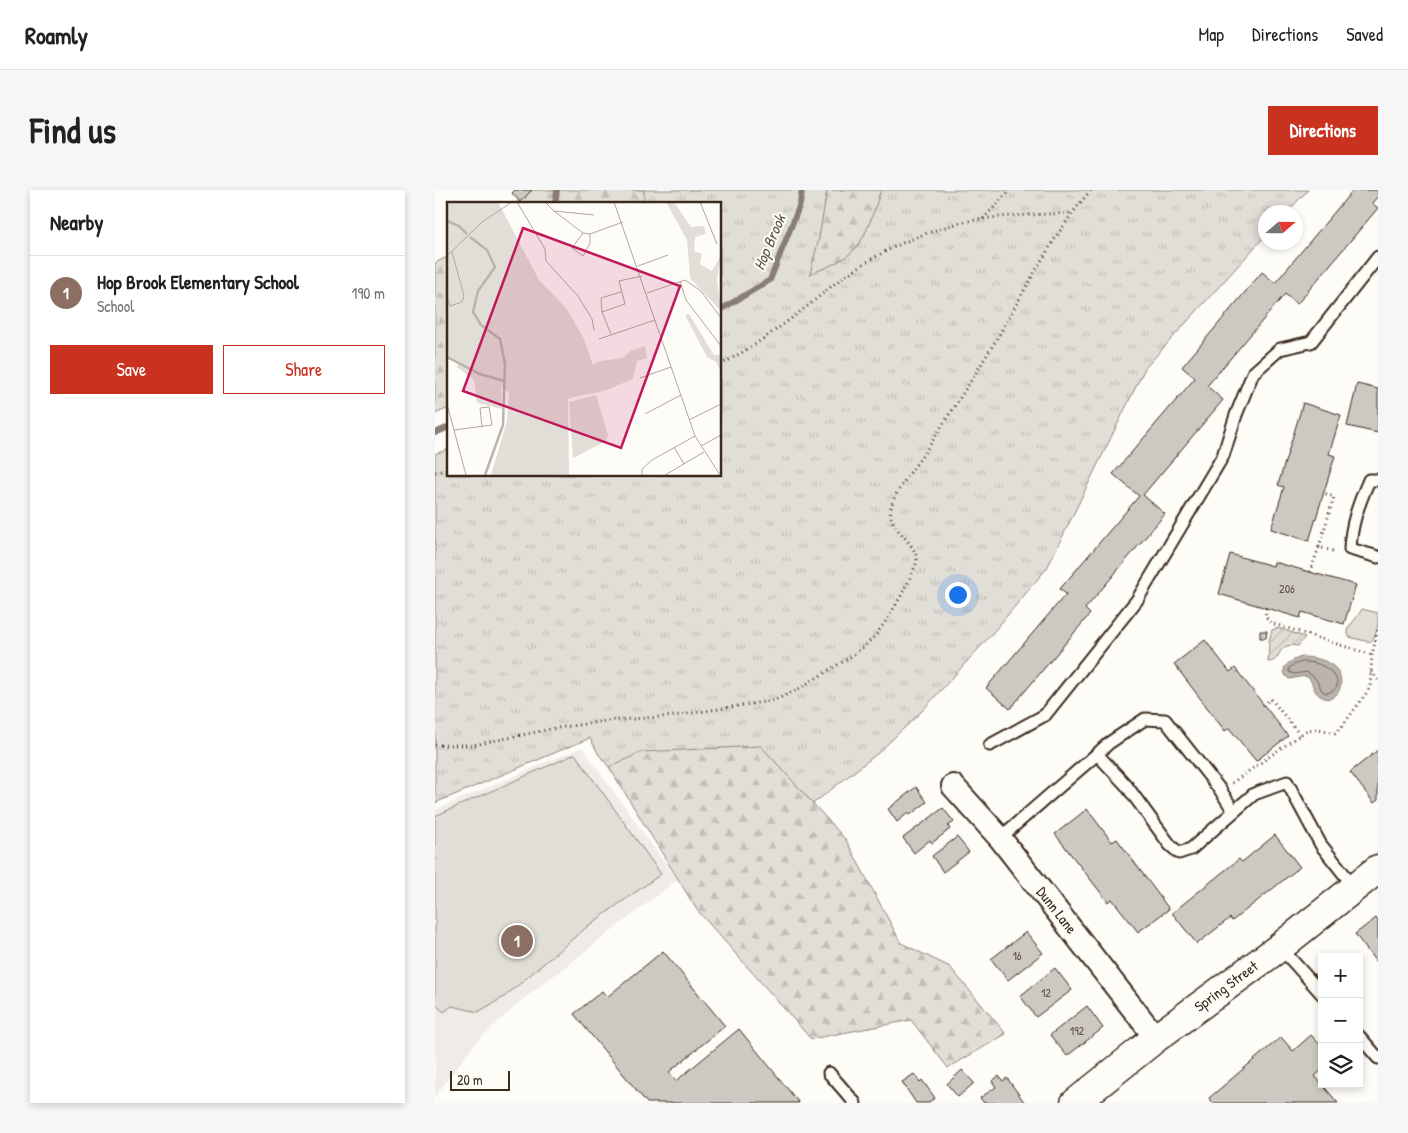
<!DOCTYPE html>
<html lang="en">
<head>
<meta charset="utf-8">
<style>
  :root { --surface:#fff; --page:#f6f6f6; --text:#202124; --muted:#757577; --line:#e0e0e0; --accent:#c8321e }
  body { margin:0; font-family:"Patrick Hand",sans-serif; background:var(--page); color:var(--text) }
  .controls { position:absolute; right:15px; bottom:15px; display:grid; overflow:hidden; border-radius:0px; box-shadow:0 2px 8px #0003 }
  .controls button { width:45px; height:45px; display:grid; place-items:center; padding:0; border:0; border-bottom:1px solid var(--line); background:var(--surface); color:var(--text); font:25px sans-serif }
  .compass { position:absolute; left:823px; top:15px; width:45px; height:45px; border-radius:50%; background:var(--surface); box-shadow:0 2px 8px #0003; rotate:70deg }
  .scale { position:absolute; left:15px; bottom:12px; width:60px; box-sizing:border-box; padding-left:5px; border:2px solid #3b2a1e; border-top:0; font-size:14px; line-height:18px; white-space:nowrap; color:#3b2a1e; -webkit-text-stroke:4px #fdfcf7; paint-order:stroke }
  .you { position:absolute; left:522px; top:404px; width:18px; height:18px; margin:-12px; border:4px solid #fff; border-radius:50%; background:#1a73e8; box-shadow:0 0 0 8px #1a73e833 }
  .badge { display:grid; place-items:center; width:32px; height:32px; border-radius:50%; background:var(--accent); color:#fff; font-size:16px; font-weight:700 }
  .pin { position:absolute; translate:-50% -50%; border:2px solid #fff; box-shadow:0 1px 5px #0006 }
  .list { margin:0; padding:0; list-style:none }
  h2 { display:flex; justify-content:space-between; align-items:center; height:65px; margin:0; padding:0 20px; font-size:21px }
  h2 small { font-size:16px; font-weight:400; color:var(--muted) }
  .list li { display:grid; grid-template-columns:32px 1fr auto; gap:15px; align-items:center; box-sizing:border-box; height:75px; padding:0 20px; border-top:1px solid var(--line) }
  .list b { display:block; font-size:19px; white-space:nowrap }
  .list p { margin:0; font-size:16px; white-space:nowrap; color:var(--muted) }
  .list em { font-size:16px; font-style:normal; color:var(--muted) }
  .actions { display:flex; gap:10px; padding:15px 20px }
  .actions a { flex:1; padding:11px 0; border:1px solid var(--accent); border-radius:0px; text-align:center; font-size:18px; color:var(--accent) }
  .actions .main { background:var(--accent); color:#fff }
  .icon { flex:none; width:28px; height:28px; fill:none; stroke:currentColor; stroke-width:2; stroke-linecap:round; stroke-linejoin:round }
  .map { position:relative; flex:none; width:943px; height:913px; overflow:hidden; border-radius:0px }
  header { display:flex; align-items:center; gap:30px; box-sizing:border-box; height:70px; padding:0 25px; background:var(--surface); border-bottom:1px solid var(--line) }
  header strong { font-size:24px }
  nav { display:flex; gap:28px; margin-inline-start:auto; font-size:18px }
  .intro { display:flex; align-items:center; justify-content:space-between; box-sizing:border-box; height:120px; padding:0 30px }
  h1 { margin:0; font-size:35px }
  .button { padding:12px 22px; border-radius:0px; background:var(--accent); color:#fff; font-size:18px; font-weight:700 }
  main { display:flex; gap:30px; padding:0 30px }
  aside { flex:1; background:var(--surface); border-radius:0px; box-shadow:0 2px 8px #0003 }
  .map>svg:first-child { display:block }
</style>
</head>
<body>
<header>
<strong>Roamly</strong>
<nav><a>Map</a><a>Directions</a><a>Saved</a></nav>
</header>
<div class="intro"><h1>Find us</h1><a class="button">Directions</a></div>
<main>
<aside>
<h2>Nearby<small></small></h2>
<ul class="list">
<li><span class="badge" style="background:#8d6e63">1</span><div><b>Hop Brook Elementary School</b><p>School</p></div><em>190 m</em></li>
</ul>
<div class="actions"><a class="main">Save</a><a>Share</a></div>
</aside>
<div class="map">
<svg width="943" height="913" viewBox="0 0 943 913">
  <defs>
    <pattern id="grass-tufts" width="24" height="20" patternUnits="userSpaceOnUse" patternTransform="scale(1.25)"><rect width="24" height="20" fill="#e1ded7"/><path d="M3 7l-1-3M5 7V3M7 7l1-3M15 17l-1-3M17 17v-4M19 17l1-3" fill="none" stroke="#c2bfb8"/></pattern>
    <pattern id="forest-firs" width="22" height="20" patternUnits="userSpaceOnUse" patternTransform="scale(1.25)"><rect width="22" height="20" fill="#e1ded7"/><path d="M5 1l3.5 6h-7zM16 11l3.5 6h-7z" fill="#c2bfb8"/></pattern>
    <pattern id="garden-furrows" width="10" height="10" patternUnits="userSpaceOnUse" patternTransform="scale(1.25)"><rect width="10" height="10" fill="#e1ded7"/><path d="M-1 1l2-2M0 10L10 0M9 11l2-2" fill="none" stroke="#c2bfb8"/></pattern>
  </defs>
  <rect width="100%" height="100%" fill="#fdfcf7"/>
  <filter id="ink" filterUnits="userSpaceOnUse"><feTurbulence type="fractalNoise" baseFrequency=".02" numOctaves="2"/><feDisplacementMap in="SourceGraphic" scale="10" xChannelSelector="R" yChannelSelector="G"/><feConvolveMatrix kernelMatrix="1 2 1 2 8 2 1 2 1" color-interpolation-filters="sRGB"/></filter>
  <g filter="url(#ink)">
    <path fill="#efece7" d="M147,557L242,690L86,811L41,852L0,907V620Z"/>
    <path fill="url(#grass-tufts)" stroke="#8e847a" d="M147,0H873L852,22H831L830,46L710,178L612,378L555,446L488,520L443,563L334,648L191,597L164,565L155,548L0,613V264L14,259V285H285V14H145Z"/>
    <path fill="url(#forest-firs)" stroke="#8e847a" d="M87,0H209V14H82Z
      M392,0H446C440,17 432,47 419,60C407,72 390,78 375,84L384,48Z
      M14,66V218L0,224V73Z
      M326,556L411,650L466,753L515,777L571,844L513,878L476,830L376,849L262,720L174,577L207,562Z"/>
    <path fill="#e1ded7" stroke="#8e847a" d="M927,419L943,423C943,433 943,445 935,452L914,447L912,440C917,432 923,427 927,419Z
      M140,564L226,684L153,736L69,807L43,822L17,816L9,822L0,814V626Z"/>
    <path fill="url(#garden-furrows)" stroke="#8e847a" d="M843,438L870,447L863,456C839,452 849,471 833,472L834,451L837,440Z"/>
    <path fill="#bbb4ad" stroke="#887d74" d="M867,467C927,468 905,523 884,505C878,501 878,493 874,488L870,486L854,489C841,478 856,470 867,467Z"/>
    <g fill="none" stroke-linecap="round" stroke-linejoin="round">
      <path stroke="#6e6157" stroke-width="1" d="M867,472C872,472 878,472 883,474C896,478 914,497 892,503L888,502L880,488L872,482L859,484L854,482V478L858,475Z"/>
      <path stroke="#887d74" stroke-width="6" d="M120,14L122,0
        M285,120L335,90L365,14L367,0
        M0,243L14,237"/>
    </g>
    <path fill="#cdc8c2" stroke="#3b2a1e" d="M80,0H97L85,12L77,3Z
      M918,0H943V6L937,13L943,18L862,114L850,104L772,196L788,210L708,305L730,324L650,419L655,424L575,519L551,498L631,404L625,399L704,306L678,284L760,188L747,177L827,82L840,93Z
      M922,194L943,199V243L912,236Z
      M868,213L906,225L894,264L900,266L874,351L836,339L849,297L843,295Z
      M795,364L838,376L839,372L921,395L909,434L867,422L865,428L784,404Z
      M825,441H832L831,448H825Z
      M770,450L795,482L800,478L853,546L821,571L794,538L790,541L739,474Z
      M943,560V610L939,613L915,582Z
      M481,597L492,612L475,625L473,623L462,632L453,619Z
      M508,618L519,632L513,636L515,639L497,653L495,650L479,663L468,648Z
      M652,619L677,652L682,649L734,719L703,742L677,709L673,712L620,644Z
      M840,645L865,677L797,731L795,728L762,754L737,723L804,669L807,672Z
      M522,647L534,662L508,682L497,666Z
      M941,728L943,731V771L941,772L920,744Z
      M591,742L608,763L573,790L556,769Z
      M228,761L290,836L234,882L241,891L304,839L364,913H212L139,824L167,801L172,807Z
      M620,778L637,800L601,827L585,806Z
      M652,816L668,838L632,866L615,845Z
      M876,845L887,857V880L880,886L903,913H778L774,908L846,847L858,861Z
      M527,880L539,893L523,907L512,894Z
      M479,884L485,892L487,890L500,908L492,913H481L467,892Z
      M564,886L568,891L572,888L590,913H549L545,908L561,897L557,891Z"/>
    <g fill="none" stroke-linecap="round" stroke-linejoin="round">
      <g stroke="#3b2a1e" stroke-width="15">
        <path id="lane" d="M943,290H934C924,313 916,334 915,359L943,367
          M555,555L610,525L702,410L788,266L801,225L818,183L845,159L876,152L943,67
          M662,564L674,553L710,529L730,530L786,601L798,620
          M565,648L662,564L691,595L735,655L744,663L756,659L819,604L852,592L886,655L920,698
          M845,757L887,804
          M924,846L943,868
          M394,883L420,913"/>
      </g>
      <g stroke="#3b2a1e" stroke-width="26">
        <g id="street">
          <path id="s1" d="M518,596L565,648L721,848"/>
        </g>
      </g>
      <g stroke="#3b2a1e" stroke-width="31">
        <g id="secondary">
          <path id="s2" d="M640,913L721,848L845,757L943,679"/>
        </g>
      </g>
      <path stroke="#3b2a1e" stroke-width="3" stroke-dasharray="1 4" stroke-linecap="butt" d="M548,29L575,0
        M285,175C315,159 343,139 370,118C382,109 393,98 406,89C443,62 484,43 529,32C564,25 601,25 635,23
        M0,282L14,279
        M884,357L899,307L889,303
        M875,382L884,357L901,362
        M831,418C830,425 831,428 836,433L937,465
        M936,482L943,490
        M828,515L836,509L865,545
        M0,555H39L116,539L170,531L238,526L335,511C353,506 367,497 383,487C400,476 419,466 434,452C453,433 472,396 482,372C482,350 451,340 456,317C460,299 488,267 498,250C519,216 541,184 561,150C591,99 617,45 656,0
        M797,593L872,540L884,539L900,543L906,538L935,498L937,465L943,439"/>
      <use href="#lane" stroke="#fdfcf7" stroke-width="11"/>
      <use href="#street" stroke="#fdfcf7" stroke-width="22"/>
      <use href="#secondary" stroke="#fdfcf7" stroke-width="28"/>
    </g>
  </g>
  <g text-anchor="middle" stroke-width="4" stroke-linejoin="round" paint-order="stroke">
    <g font-size="12" fill="#605247">
      <text x="852" y="403">206</text>
      <text x="582" y="770">16</text>
      <text x="611" y="807">12</text>
      <text x="642" y="845">192</text>
    </g>
    <g font-size="15" fill="#3b2a1e" stroke="#fdfcf7">
      <text dy="5" stroke="none"><textPath href="#s1" startOffset="162">Dunn Lane</textPath></text>
      <text dy="5" stroke="none"><textPath href="#s2" startOffset="191">Spring Street</textPath></text>
    </g>
    <g font-size="16" font-style="italic" fill="#615349" stroke="#fdfcf7">
      <text transform="translate(334 52) rotate(-67)" y="6">Hop Brook</text>
    </g>
  </g>
  <g transform="translate(12 12)">
    <rect width="274" height="274" fill="#fdfcf7"/>
    <path d="M0,0H51L92,78L120,107L137,137L149,172L131,193L121,197L122,273H44L60,219L62,191L37,169L19,161L0,157Z" fill="#e1ded7"/>
    <path d="M219,0H227L244,25L257,24L259,32L248,35L247,49L255,52L253,62L265,69L274,53L270,77L274,109L243,76L240,38ZM40,83L47,88L40,101L41,107L53,120L55,130L36,119L31,109V98ZM242,112L267,153H274V170L269,160L260,155L238,113ZM198,144L200,156L190,159L186,177L157,189L127,195L133,168L154,159L176,156L183,149ZM17,148L54,162L55,207L30,201L27,178L10,165Z" fill="#e1ded7"/>
    <path d="M149,193L161,233L159,239L126,256L122,200Z" fill="#e1ded7"/>
    <path fill="none" stroke="#bbb4ad" stroke-width="2.5" d="M0,19L12,24L20,32M23,35L40,48L48,65L31,89L26,110L34,123L53,137L58,162L56,223L38,273M0,155L33,172L57,179"/>
    <path fill="none" stroke="#afa8a0" stroke-width="1" d="M70,0L98,47L99,59L131,94L145,117L147,128M98,0L107,9L147,13M167,0L248,234L273,273M253,0L270,42M107,9L136,31L143,32L176,20M136,31L125,46L136,54L143,41V32M0,54L35,20L65,0M191,64L221,53M233,79L239,98L274,144M200,91L238,78L254,89L274,116M0,95L3,104L15,100L17,94L5,50M155,110L154,96L174,90M164,132L155,110L178,102L172,79L195,74M152,137L208,118M193,176L224,165M0,202L19,273M198,212L234,193M242,218L274,202M7,228L45,223L42,205L33,206L35,225M254,244L274,233M227,245L237,262M195,273V267L205,258L248,234M218,273L257,250"/>
    <path fill="#c2185b" fill-opacity="0.15" stroke="#c2185b" stroke-width="2.5" d="M76,26L233,84L174,246L16,189Z"/>
    <rect width="274" height="274" fill="none" stroke="#3b2a1e" stroke-width="2.5"/>
  </g>
</svg>
<div class="controls">
<button>+</button>
<button>−</button>
<button><svg class="icon" aria-label="layers" viewBox="0 0 24 24"><path d="M12 4l9 5-9 5-9-5zM3 14l9 5 9-5"/></svg></button>
</div>
<svg class="compass" viewBox="-18 -18 36 36"><path d="M0-13l5 13h-10z" fill="#e53935"/><path d="M0 13l5-13h-10z" fill="#757577"/></svg>
<div class="scale">20 m</div>
<div class="you"></div>
<div class="pin badge" style="left:82px;top:751px;background:#8d6e63">1</div>
</div>
</main>
</body>
</html>
